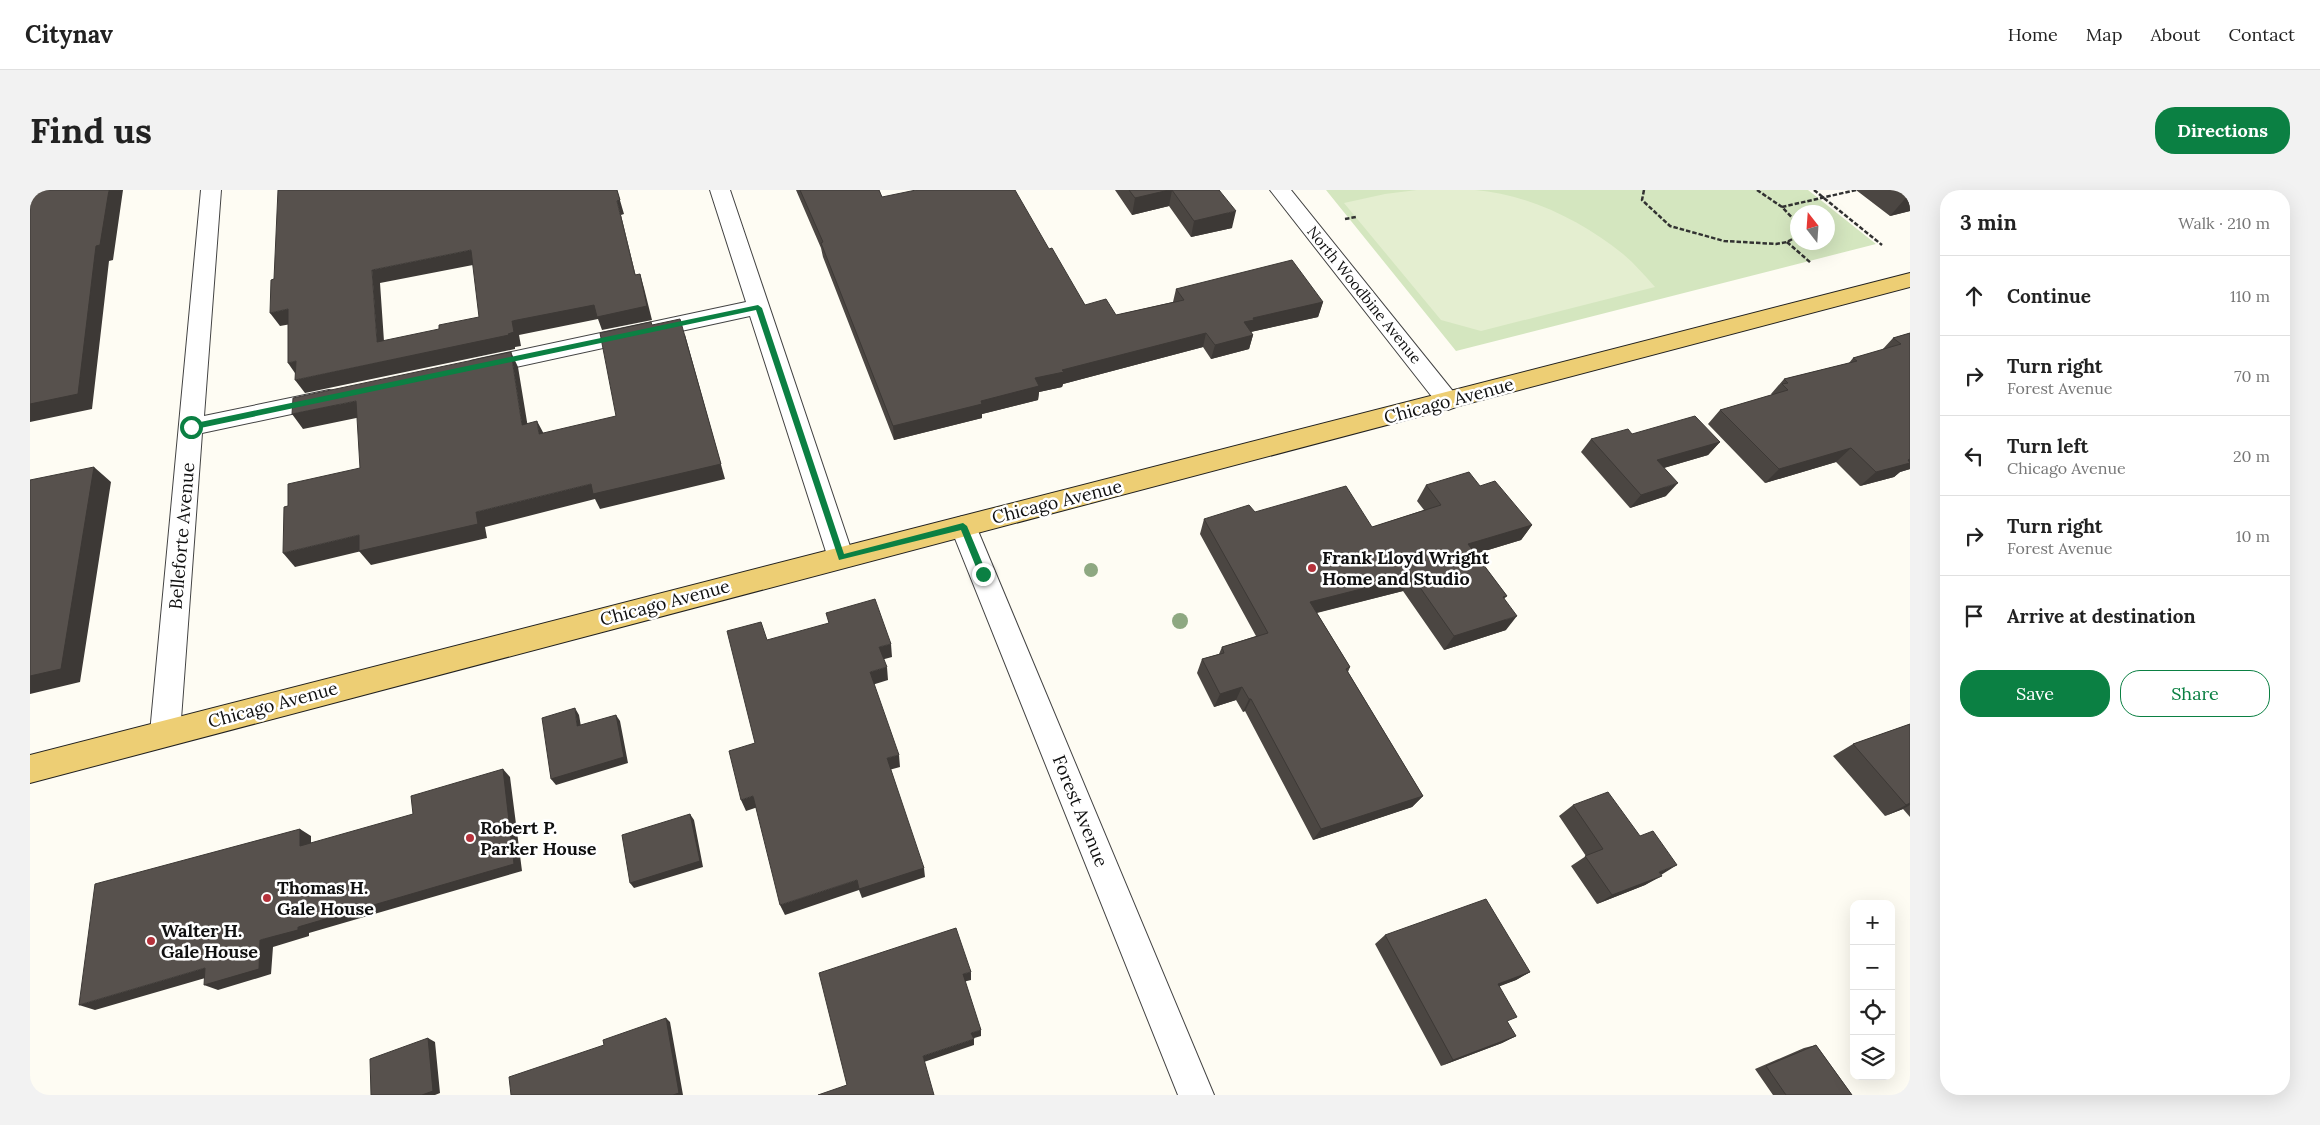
<!DOCTYPE html>
<html lang="en">
<head>
<meta charset="utf-8">
<style>
  :root { --surface:#fff; --page:#f2f2f2; --text:#222; --muted:#767676; --line:#e0e0e0; --accent:#0b8043 }
  body { margin:0; font-family:Lora,serif; background:var(--page); color:var(--text) }
  .controls { position:absolute; right:15px; bottom:15px; display:grid; overflow:hidden; border-radius:10px; box-shadow:0 5px 20px #0002 }
  .controls button { width:45px; height:45px; display:grid; place-items:center; padding:0; border:0; border-bottom:1px solid var(--line); background:var(--surface); color:var(--text); font:25px sans-serif }
  .compass { position:absolute; left:1760px; top:15px; width:45px; height:45px; border-radius:50%; background:var(--surface); box-shadow:0 5px 20px #0002; rotate:343deg }
  .stop { position:absolute; width:15px; height:15px; margin:-11px; border:4px solid #0b8043; border-radius:50%; background:#fff }
  .stop.end { background:#0b8043; border-color:#fff; box-shadow:0 1px 5px #0008 }
  .list { margin:0; padding:0; list-style:none }
  h2 { display:flex; justify-content:space-between; align-items:center; height:65px; margin:0; padding:0 20px; font-size:21px }
  h2 small { font-size:16px; font-weight:400; color:var(--muted) }
  .list li { display:grid; grid-template-columns:32px 1fr auto; gap:15px; align-items:center; box-sizing:border-box; height:80px; padding:0 20px; border-top:1px solid var(--line) }
  .list b { display:block; font-size:19px; white-space:nowrap }
  .list p { margin:0; font-size:16px; white-space:nowrap; color:var(--muted) }
  .list em { font-size:16px; font-style:normal; color:var(--muted) }
  .actions { display:flex; gap:10px; padding:15px 20px }
  .actions a { flex:1; padding:11px 0; border:1px solid var(--accent); border-radius:20px; text-align:center; font-size:18px; color:var(--accent) }
  .actions .main { background:var(--accent); color:#fff }
  .icon { flex:none; width:28px; height:28px; fill:none; stroke:currentColor; stroke-width:2; stroke-linecap:round; stroke-linejoin:round }
  .map { position:relative; flex:none; width:1880px; height:905px; overflow:hidden; border-radius:20px }
  header { display:flex; align-items:center; gap:30px; box-sizing:border-box; height:70px; padding:0 25px; background:var(--surface); border-bottom:1px solid var(--line) }
  header strong { font-size:24px }
  nav { display:flex; gap:28px; margin-inline-start:auto; font-size:18px }
  .intro { display:flex; align-items:center; justify-content:space-between; box-sizing:border-box; height:120px; padding:0 30px }
  h1 { margin:0; font-size:35px }
  .button { padding:12px 22px; border-radius:20px; background:var(--accent); color:#fff; font-size:18px; font-weight:700 }
  main { display:flex; gap:30px; padding:0 30px }
  aside { flex:1; background:var(--surface); border-radius:20px; box-shadow:0 5px 20px #0002 }
  .map>svg:first-child { display:block }
</style>
</head>
<body>
<header>
<strong>Citynav</strong>
<nav><a>Home</a><a>Map</a><a>About</a><a>Contact</a></nav>
</header>
<div class="intro"><h1>Find us</h1><a class="button">Directions</a></div>
<main>
<div class="map">
<svg width="1880" height="905" viewBox="0 0 1880 905">
  <rect width="100%" height="100%" fill="#fefcf3"/>
  <path fill="#d4e6bf" fill-rule="evenodd" d="M1296,0H1778L1846,54L1426,161ZM1768,22H1798V52H1768Z"/>
  <path fill="#e4eed0" d="M1387,0C1406,0 1426,0 1445,0C1498,4 1552,31 1593,64C1605,74 1615,86 1625,97L1451,141L1411,130L1314,13L1355,4Z"/>
  <g fill="none" stroke-linecap="round" stroke-linejoin="round">
    <g stroke="#434343" stroke-width="2">
      <path id="minor" d="M171,0H191L174,226L299,200L307,202L311,208L307,214L299,216L172,243L150,543L145,552L135,556L125,552L120,543Z
        M680,0H700L824,368L820,375L811,378L802,375L798,368L720,126L449,185L441,183L438,177L441,171L449,169L716,112Z
        M1240,0H1261L1426,205L1430,211L1426,217L1418,220L1410,217Z
        M933,326L942,329L946,336L1184,905H1148L920,336L924,329Z"/>
    </g>
    <g stroke="#212121" stroke-width="2">
      <path id="major" d="M1880,83V97L0,593V565Z"/>
    </g>
    <path stroke="#323232" stroke-width="2.5" stroke-dasharray="4.5 2" stroke-linecap="butt" d="M1614,0L1612,10L1640,36L1694,51L1746,54L1757,52L1768,46
      M1727,0L1752,17L1768,34
      M1784,0L1852,55
      M1752,17L1826,0
      M1315,29L1326,27
      M1757,52L1781,73"/>
    <use href="#minor" fill="#fff" fill-rule="evenodd"/>
    <use href="#major" fill="#edce74" fill-rule="evenodd"/>
  </g>
  <g fill="#8ea881">
    <circle cx="1061" cy="380" r="7"/>
    <circle cx="1150" cy="431" r="8"/>
  </g>
  <path fill="#4b4642" d="M766,0H849L852,7L1019,59L1055,115L1086,125L1143,112L1146,99L1293,112L1288,127L1221,142L1223,145L1219,159L1181,169L1173,157L1033,194L1032,197L1009,202L1008,210L952,224V228L864,250L793,67L791,58Z
    M1085,0H1189L1202,38L1161,47L1139,16L1102,25Z
    M1826,0H1880V21L1860,26Z
    M1880,143V279L1870,282L1864,287L1830,296L1806,272L1735,293L1678,234L1690,220L1742,205L1741,204L1754,189L1819,173L1823,168L1852,160L1863,148Z
    M1602,244L1690,252L1678,265L1634,278L1636,306L1600,318L1551,262L1561,249Z
    M1396,295L1450,296L1502,335L1491,350L1445,364L1477,406L1474,409L1476,440L1414,460L1373,401L1287,423L1320,477L1318,482L1393,606L1382,617L1283,650L1215,521L1213,522L1206,510L1184,517L1167,483L1172,469L1189,464L1192,457L1226,446L1170,344L1174,329L1342,337L1394,320L1387,311Z
    M1880,534V627L1873,619L1855,626L1803,566L1823,554Z
    M1543,615L1631,685L1615,695L1567,714L1541,676L1556,666L1529,626Z
    M1355,745L1500,782L1486,790L1469,796L1477,832L1486,846L1472,853L1411,876L1345,754Z
    M1786,855L1822,905H1743L1725,879L1774,858Z"/>
  <path fill="#3d3936" d="M79,0H93L83,70L79,71L62,219L0,232V214Z
    M587,0L594,24L591,25L609,99L605,85L587,11Z
    M1139,0H1142L1139,16L1102,25L1105,8Z
    M1880,3V21L1860,26Z
    M1206,21L1202,38L1161,47L1164,31Z
    M441,60L448,74L350,93L355,166L347,152L342,80Z
    M610,84L614,98L622,130L572,140L568,129L489,145L491,156L485,157V159L275,203L265,190L478,144L482,131Z
    M1293,112L1288,127L1220,142L1214,132L1223,128Z
    M258,119L267,133L250,136L240,123Z
    M1176,143L1173,157L1033,194L1032,197L1009,202L1008,210L952,224V228L864,250L863,236L951,211L1005,188L1032,180Z
    M655,145L695,289L570,319L565,309L455,337L457,348L341,375L329,361L446,322L561,294Z
    M1223,145L1219,159L1181,169L1185,155Z
    M481,162L488,177L500,250L492,235Z
    M266,171L267,186L258,173Z
    M326,211L336,226L273,239L262,224Z
    M507,231L515,246L509,244Z
    M1690,252L1678,265L1616,283L1627,270Z
    M1821,258L1806,272L1735,293L1749,279Z
    M1880,269V279L1870,282L1864,287L1830,296L1846,282Z
    M64,277L81,292L50,492L0,504V486Z
    M1648,293L1636,306L1600,318L1611,305Z
    M1502,335L1491,350L1428,369L1438,354Z
    M329,345L340,359L265,377L253,363Z
    M1382,386L1373,401L1273,426L1280,412Z
    M1487,426L1476,440L1414,460L1424,446Z
    M861,454L862,467L851,470L849,457Z
    M857,477L858,490L842,495L840,482Z
    M1212,497L1206,510L1184,517L1190,504Z
    M1219,509H1221L1215,521L1213,522Z
    M545,518L549,525L552,542L547,536Z
    M586,525L590,531L598,573L526,595L521,589Z
    M869,565L870,577L859,580L857,568Z
    M473,579L480,587L492,681L279,743V746L243,757L241,784L188,800L174,795L230,750L268,737Z
    M723,606L728,617L716,621L711,610Z
    M1393,606L1382,617L1283,650L1291,639Z
    M1880,613V615L1873,619L1855,626Z
    M660,624L664,630L673,677L604,698L600,693Z
    M270,639L281,646V664L270,656Z
    M1647,675L1631,685L1629,682Z
    M894,678L895,687L832,708L829,700L755,725L750,715L827,690Z
    M1632,686L1615,695L1567,714L1582,705Z
    M175,778L189,784L65,820L49,815Z
    M941,782V790L933,792V784Z
    M1500,782L1486,790L1455,802L1468,794Z
    M636,828L640,832L653,905H643Z
    M951,840V846L941,849V843Z
    M1486,846L1472,853L1411,876L1423,870Z
    M398,848L405,852L410,903L405,905H392Z
    M944,849V855L894,872L893,866Z"/>
  <path fill="#57514d" stroke="#3d3936" fill-rule="evenodd" d="M0,0H79L70,55L66,56L48,204L0,214Z
    M248,0H587L590,10L587,11L605,85L610,84L617,116L567,127L564,115L482,131L484,142L478,144L479,145L265,190L266,171L258,173V119L240,123L241,90L244,89ZM441,60L449,127L409,135V139L347,152L342,80Z
    M770,0H849L852,7L886,0H985L1019,59L1022,58L1055,115L1076,109L1086,125L1154,110L1146,99L1262,70L1293,112L1223,128L1224,130L1214,132L1223,145L1185,155L1176,143L1032,180L1034,182L1005,188L1009,196L951,211L952,214L863,236L791,53L793,52Z
    M1099,0H1139L1105,8Z
    M1142,0H1189L1206,21L1164,31Z
    M650,129L691,274L563,304L561,294L446,322L448,334L329,361V345L253,363L254,317L258,316V294L330,278L326,211L262,224L263,208L481,162L492,235L507,231L509,244L586,226L570,143L621,132L622,135Z
    M1880,143V269L1878,270L1880,273L1846,282L1821,258L1749,279L1690,220L1758,200L1752,194L1758,193L1754,189L1827,171L1823,168L1871,154L1863,148Z
    M1665,226L1690,252L1627,270L1648,293L1611,305L1561,249L1598,239L1602,244Z
    M64,277L31,479L0,486V290Z
    M1439,282L1450,296L1465,291L1502,335L1438,354L1477,406L1473,407L1487,426L1424,446L1382,386L1280,412L1320,477L1316,479L1393,606L1291,639L1221,509H1219L1212,497L1190,504L1172,469L1194,463L1192,457L1238,443L1174,329L1219,315L1225,322L1316,296L1342,337L1411,315L1396,295Z
    M845,409L861,454L849,457L857,477L840,482L869,565L857,568L894,678L829,699L827,690L750,715L723,606L711,610L699,561L725,553L697,441L731,432L737,450L799,433L796,423Z
    M545,518L547,536L586,525L594,567L521,589L512,528Z
    M1880,534V613L1876,615L1823,554Z
    M473,579L484,674L268,737V740L230,750L229,779L174,795L175,778L49,815L65,694L270,639V656L383,624L381,606Z
    M1578,602L1610,646L1623,641L1647,675L1629,682L1632,686L1582,705L1555,666L1573,659L1543,615Z
    M660,624L670,671L600,693L592,645Z
    M1456,709L1500,782L1468,794L1487,827L1477,831L1486,846L1423,870L1355,745Z
    M926,738L941,782L933,784L951,840L941,843L944,849L893,866L904,905H788L817,895L789,783Z
    M636,828L649,903L643,905H481L479,887L574,855L573,850Z
    M398,848L403,901L392,905H341L340,869Z
    M1786,855L1822,905H1756L1736,876Z"/>
  <path fill="#0b8043" d="M728,115L732,118L814,364L933,333L937,336L957,384L956,387H950L931,340L809,370L726,120L161,240L158,237L161,234Z"/>
  <g fill="#b5323b" stroke="#fff" stroke-width="2">
    <circle cx="1282" cy="378" r="5"/>
    <circle cx="440" cy="648" r="5"/>
    <circle cx="237" cy="708" r="5"/>
    <circle cx="121" cy="751" r="5"/>
  </g>
  <g text-anchor="middle" stroke-width="5" stroke-linejoin="round" paint-order="stroke">
    <g font-size="15" fill="#101010" stroke="#fff">
      <text transform="translate(1334 105) rotate(51)" y="5">North Woodbine Avenue</text>
    </g>
    <g font-size="18" fill="#101010" stroke="#fff">
      <text transform="translate(1419 211) rotate(-15)" y="6">Chicago Avenue</text>
      <text transform="translate(1027 312) rotate(-14)" y="6">Chicago Avenue</text>
      <text transform="translate(152 346) rotate(-85)" y="6">Belleforte Avenue</text>
      <text transform="translate(635 413) rotate(-15)" y="6">Chicago Avenue</text>
      <text transform="translate(243 515) rotate(-15)" y="6">Chicago Avenue</text>
      <text transform="translate(1050 621) rotate(68)" y="6">Forest Avenue</text>
    </g>
    <g font-size="18" font-weight="bold" fill="#101010" stroke="#fff" text-anchor="start">
      <text x="1292" y="374">Frank Lloyd Wright<tspan x="1292" dy="21">Home and Studio</tspan></text>
      <text x="450" y="644">Robert P.<tspan x="450" dy="21">Parker House</tspan></text>
      <text x="247" y="704">Thomas H.<tspan x="247" dy="21">Gale House</tspan></text>
      <text x="131" y="747">Walter H.<tspan x="131" dy="21">Gale House</tspan></text>
    </g>
  </g>
</svg>
<div class="controls">
<button>+</button>
<button>−</button>
<button><svg class="icon" aria-label="locate" viewBox="0 0 24 24"><circle cx="12" cy="12" r="6"/><path d="M12 2v4M12 18v4M2 12h4M18 12h4"/></svg></button>
<button><svg class="icon" aria-label="layers" viewBox="0 0 24 24"><path d="M12 4l9 5-9 5-9-5zM3 14l9 5 9-5"/></svg></button>
</div>
<svg class="compass" viewBox="-18 -18 36 36"><path d="M0-13l5 13h-10z" fill="#e53935"/><path d="M0 13l5-13h-10z" fill="#767676"/></svg>
<div class="stop" style="left:161px;top:237px"></div>
<div class="stop end" style="left:953px;top:384px"></div>
</div>
<aside>
<h2>3 min<small>Walk · 210 m</small></h2>
<ul class="list">
<li><svg class="icon" aria-label="ahead" viewBox="0 0 24 24"><path d="M12 20V5M6 11l6-6 6 6"/></svg><div><b>Continue</b></div><em>110 m</em></li>
<li><svg class="icon" aria-label="right" viewBox="0 0 24 24"><path d="M7 20v-9h11M14 6l5 5-5 5"/></svg><div><b>Turn right</b><p>Forest Avenue</p></div><em>70 m</em></li>
<li><svg class="icon" aria-label="left" viewBox="0 0 24 24"><path d="M17 20v-9H6M10 6l-5 5 5 5"/></svg><div><b>Turn left</b><p>Chicago Avenue</p></div><em>20 m</em></li>
<li><svg class="icon" aria-label="right" viewBox="0 0 24 24"><path d="M7 20v-9h11M14 6l5 5-5 5"/></svg><div><b>Turn right</b><p>Forest Avenue</p></div><em>10 m</em></li>
<li><svg class="icon" aria-label="arrive" viewBox="0 0 24 24"><path d="M6 21V4h12l-3 4 3 4H6"/></svg><div><b>Arrive at destination</b></div></li>
</ul>
<div class="actions"><a class="main">Save</a><a>Share</a></div>
</aside>
</main>
</body>
</html>
